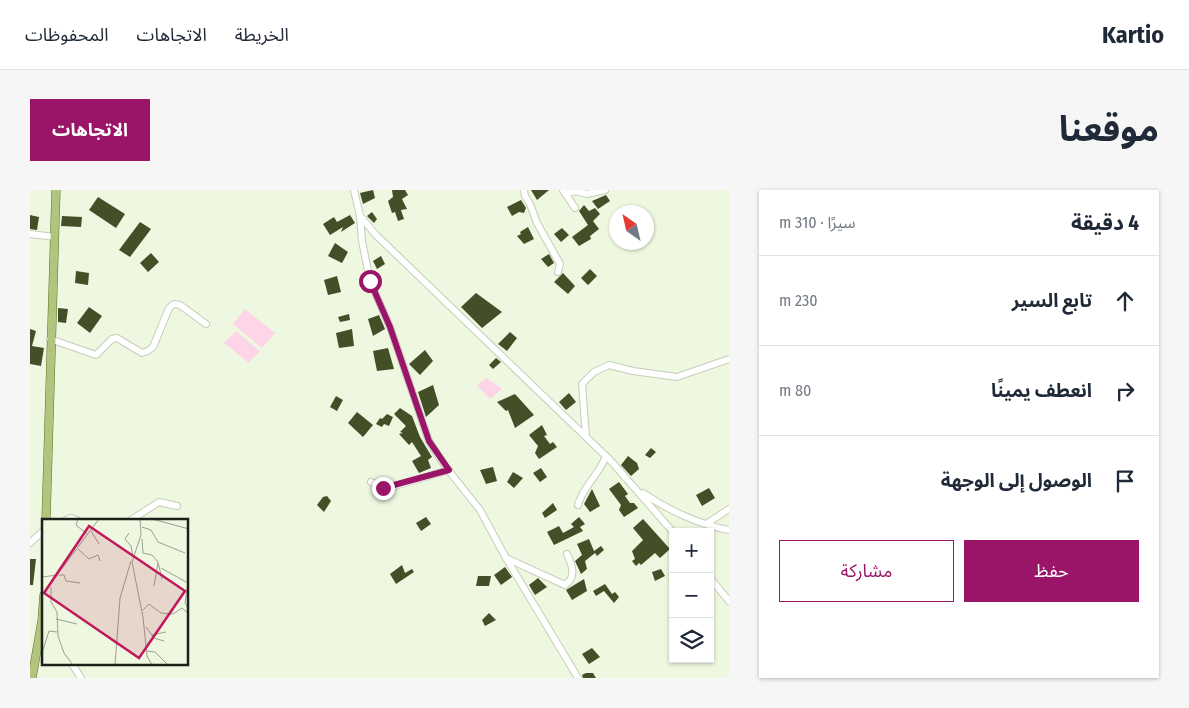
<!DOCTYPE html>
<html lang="ar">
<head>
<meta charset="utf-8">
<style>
  :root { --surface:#fff; --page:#f6f6f7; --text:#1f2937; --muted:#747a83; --line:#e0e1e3; --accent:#9a1567 }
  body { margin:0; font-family:"Fira Sans Condensed","Noto Sans Arabic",sans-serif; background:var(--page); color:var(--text); direction:rtl }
  .controls { position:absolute; right:15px; bottom:15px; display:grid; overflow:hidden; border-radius:0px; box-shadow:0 1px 4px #0004 }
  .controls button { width:45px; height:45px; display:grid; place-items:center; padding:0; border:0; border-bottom:1px solid var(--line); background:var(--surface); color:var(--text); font:25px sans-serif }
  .compass { position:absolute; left:579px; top:15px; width:45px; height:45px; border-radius:50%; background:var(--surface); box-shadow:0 1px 4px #0004; rotate:326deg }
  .stop { position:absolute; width:15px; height:15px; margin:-11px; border:4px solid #9a1567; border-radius:50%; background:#fff }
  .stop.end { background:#9a1567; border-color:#fff; box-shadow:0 1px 5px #0008 }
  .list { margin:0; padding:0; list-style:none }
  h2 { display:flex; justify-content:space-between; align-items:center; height:65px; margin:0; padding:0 20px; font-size:21px }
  h2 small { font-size:16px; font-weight:400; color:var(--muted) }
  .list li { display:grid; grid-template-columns:32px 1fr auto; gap:15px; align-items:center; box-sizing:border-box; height:90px; padding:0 20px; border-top:1px solid var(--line) }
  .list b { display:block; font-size:19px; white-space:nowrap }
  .list em { font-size:16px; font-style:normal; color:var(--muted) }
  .actions { display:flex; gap:10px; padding:15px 20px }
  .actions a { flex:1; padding:11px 0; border:1px solid var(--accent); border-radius:0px; text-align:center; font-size:18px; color:var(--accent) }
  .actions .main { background:var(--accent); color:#fff }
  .icon { flex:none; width:28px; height:28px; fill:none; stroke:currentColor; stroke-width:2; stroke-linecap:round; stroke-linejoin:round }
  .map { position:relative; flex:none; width:699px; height:488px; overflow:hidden; direction:ltr; border-radius:0px }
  header { display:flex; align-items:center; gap:30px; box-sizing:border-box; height:70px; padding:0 25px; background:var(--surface); border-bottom:1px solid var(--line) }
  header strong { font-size:24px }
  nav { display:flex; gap:28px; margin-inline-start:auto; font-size:18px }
  .intro { display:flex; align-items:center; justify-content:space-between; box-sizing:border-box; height:120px; padding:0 30px }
  h1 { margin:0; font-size:35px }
  .button { padding:12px 22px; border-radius:0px; background:var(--accent); color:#fff; font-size:18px; font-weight:700 }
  main { display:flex; gap:30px; padding:0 30px }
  aside { flex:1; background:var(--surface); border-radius:0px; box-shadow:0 1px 4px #0004 }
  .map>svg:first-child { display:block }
</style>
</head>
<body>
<header>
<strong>Kartio</strong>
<nav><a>الخريطة</a><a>الاتجاهات</a><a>المحفوظات</a></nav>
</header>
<div class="intro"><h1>موقعنا</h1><a class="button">الاتجاهات</a></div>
<main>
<aside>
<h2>4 دقيقة<small>سيرًا · 310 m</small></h2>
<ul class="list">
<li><svg class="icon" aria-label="ahead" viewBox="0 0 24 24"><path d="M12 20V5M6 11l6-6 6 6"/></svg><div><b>تابع السير</b></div><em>230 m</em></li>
<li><svg class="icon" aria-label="right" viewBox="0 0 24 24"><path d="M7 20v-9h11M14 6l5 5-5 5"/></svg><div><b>انعطف يمينًا</b></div><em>80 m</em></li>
<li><svg class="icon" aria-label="arrive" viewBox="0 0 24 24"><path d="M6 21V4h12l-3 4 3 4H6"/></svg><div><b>الوصول إلى الوجهة</b></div></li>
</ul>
<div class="actions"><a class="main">حفظ</a><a>مشاركة</a></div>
</aside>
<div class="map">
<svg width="699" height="488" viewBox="0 0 699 488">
  <rect width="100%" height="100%" fill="#eef7e0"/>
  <path fill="#fdd5e7" d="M215,119L245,143L232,158L203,134Z
    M206,141L230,161L219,173L194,153Z
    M457,188L472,199L460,209L447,195Z"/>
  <path fill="#424f27" d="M343,0L345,8L333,14L330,3Z
    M362,0H375L378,5L372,9L377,19L371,20L374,29L368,31L365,22L362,23L358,11L363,7Z
    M501,0H519L507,10Z
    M576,5L580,11L568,19L562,11Z
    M68,7L95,24L86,38L59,20Z
    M491,10L496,18L494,23L489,22L482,26L477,17Z
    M554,15L559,21L565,18L570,24L563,31L569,39L560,46L561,49L549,56L542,47L558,35L549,21Z
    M342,22L347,29L344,33L337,26Z
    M0,25L9,27L7,40L0,39Z
    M320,25L325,33L311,42L313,37L300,45L293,34L304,27L307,32Z
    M32,26L52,27L51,37L31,36Z
    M110,32L121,39L100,67L89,60Z
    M498,37L504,49L494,54L487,46L491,44L490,42Z
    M532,38L539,45L531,52L524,44Z
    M305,53L318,62L312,73L298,66Z
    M121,63L129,72L118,82L110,73Z
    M519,64L524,73L518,77L511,69Z
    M351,66L355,74L347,79L343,71Z
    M560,79L567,86L558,95L551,88Z
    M46,81L59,83L58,95L45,93Z
    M533,83L545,96L538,104L524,92Z
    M307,86L311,102L298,105L294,90Z
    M446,103L472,122L452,138L431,117Z
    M59,117L72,126L60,143L47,133Z
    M28,118L38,119L36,133L28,132Z
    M319,124L320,130L310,132L308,127Z
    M349,125L355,139L343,146L338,129Z
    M0,139L6,141L2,156L14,158L11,176L0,174Z
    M322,139L324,156L309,158L306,143Z
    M480,142L487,148L477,161L468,154Z
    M358,158L364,179L347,181L343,161Z
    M395,160L403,171L390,185L379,174Z
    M466,168L471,172L463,179L459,175Z
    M403,195L409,215L396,227L388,202Z
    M539,203L546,212L536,220L529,212Z
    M485,204L504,225L485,238L478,220L476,221L467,212Z
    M306,206L313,210L307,221L300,217Z
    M370,218L382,226L390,247L402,267L398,270L401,278L389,283L382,271L391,266L382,252L379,255L369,244L373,243L370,242L376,236L364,224Z
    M327,222L343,235L333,247L318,233Z
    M357,224L363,227L359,236L354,234L352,237L346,234L350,228L352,229Z
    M512,235L517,245L514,246L520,254L523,252L527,257L509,269L505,263L508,256L499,245Z
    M621,258L626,262L620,268L615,265Z
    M598,266L607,273L609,279L601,286L591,275Z
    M463,277L467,291L456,294L450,280Z
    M511,278L517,287L510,292L503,283Z
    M483,282L493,288L484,298L477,292Z
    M589,292L598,304L595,306L600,313H604L608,318L594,327L589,320L591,315L579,299Z
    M679,298L685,308L672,316L666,305Z
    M562,299L570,316L560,322L554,314Z
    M297,306L301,311L294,322L287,315L293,307Z
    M523,313L527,320L515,328L512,323Z
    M396,327L401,334L391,341L386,333Z
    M549,327L555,334L550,337L553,341L524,355L517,342L529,336L533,343L544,337L541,334Z
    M613,329L640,359L630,368L625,363L611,375L609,373L606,376L602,371L605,369L602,361L613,350L603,338Z
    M559,349L564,361L571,356L574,360L567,366L565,363L555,371L557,379L551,384L545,371L552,365L547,354Z
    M0,369H6L3,395H0Z
    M372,375L375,383L382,379L384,382L366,394L360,384Z
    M475,377L482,387L471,395L464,385Z
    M631,379L635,386L625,391L622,382Z
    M448,386H461L459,396H446Z
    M508,388L517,397L505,405L499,395Z
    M554,389L557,401L542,410L536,400Z
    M575,394L582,404L585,402L589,407L584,413L574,401L566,406L563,401Z
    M459,423L466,430L455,436L452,430Z
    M562,458L570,467L559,474L552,464Z
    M556,483H563L566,488H553L552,485Z"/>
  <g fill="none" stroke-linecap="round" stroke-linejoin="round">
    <g stroke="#c6ceb8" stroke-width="8">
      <path id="minor" d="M324,0L330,26L346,45L581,271L643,342
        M494,0L495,6L500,14L507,33L530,74L528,82
        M533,0L545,18
        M535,4L546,1L557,4L575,0
        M330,26L332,51L340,91L360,137L399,251L415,276L450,320L476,368L548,488
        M0,44L25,47
        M20,149L66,165L82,149L87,148L112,163L118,161L123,157L139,118L144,114L150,115L176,134
        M556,247L552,194L564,182L579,175L603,181L647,187L699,169
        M341,292L353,298L361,297L419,280
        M613,303C638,320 670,335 699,340
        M548,315C553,296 569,285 576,266
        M36,330L41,328L47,330
        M101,330L129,312L147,316
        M676,334L699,319
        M0,353L14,340
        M476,368L535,395C547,387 542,375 537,364
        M680,388L699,411
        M42,474L51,488"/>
    </g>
    <g stroke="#5c7223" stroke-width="9">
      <path id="major" d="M16,330L26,0
        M2,488L12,431L14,405"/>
    </g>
    <use href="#minor" stroke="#fff" stroke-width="6"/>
    <use href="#major" stroke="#b1c57f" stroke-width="8"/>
  </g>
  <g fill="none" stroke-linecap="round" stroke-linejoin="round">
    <path stroke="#9a1567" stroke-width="6" d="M340,91L360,137L399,251L419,280L353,298"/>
  </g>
  <g transform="translate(12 329)">
    <rect width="146" height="146" fill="#eef7e0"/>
    <path fill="none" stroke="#9ba190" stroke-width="1" d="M36,0L34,6L45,15M98,0L99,16L90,43L101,98L105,137L110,146M110,0L147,10M100,8L109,11L116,23L143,34M49,12L57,25M87,14L83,20L89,27L91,38M100,20L101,34L110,36L116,43L120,60M36,30L47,40L56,36L58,42M119,49L146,64L143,84L146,89M17,56H22L24,62L38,64M0,58L16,56M112,67L116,44M9,68V83L15,93L16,117L22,134L31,146M0,76L57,0M101,91L107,85L119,94L131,95L140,89L147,95M14,100L35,105M104,108L112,119L122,122M109,116L124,113M105,132L113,133L126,146M0,134L7,112L15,113M73,146L78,79L89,42"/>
    <path fill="#c2185b" fill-opacity="0.15" stroke="#c2185b" stroke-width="2.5" d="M47,7L143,72L97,139L2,74Z"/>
    <rect width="146" height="146" fill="none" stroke="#1e2119" stroke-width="2.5"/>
  </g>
</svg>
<div class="controls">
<button>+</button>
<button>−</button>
<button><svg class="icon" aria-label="layers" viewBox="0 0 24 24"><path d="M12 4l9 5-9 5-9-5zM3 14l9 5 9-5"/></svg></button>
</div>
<svg class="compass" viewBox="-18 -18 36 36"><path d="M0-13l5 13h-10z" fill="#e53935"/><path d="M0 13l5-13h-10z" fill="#747a83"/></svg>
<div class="stop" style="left:340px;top:91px"></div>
<div class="stop end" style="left:353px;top:298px"></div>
</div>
</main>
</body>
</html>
